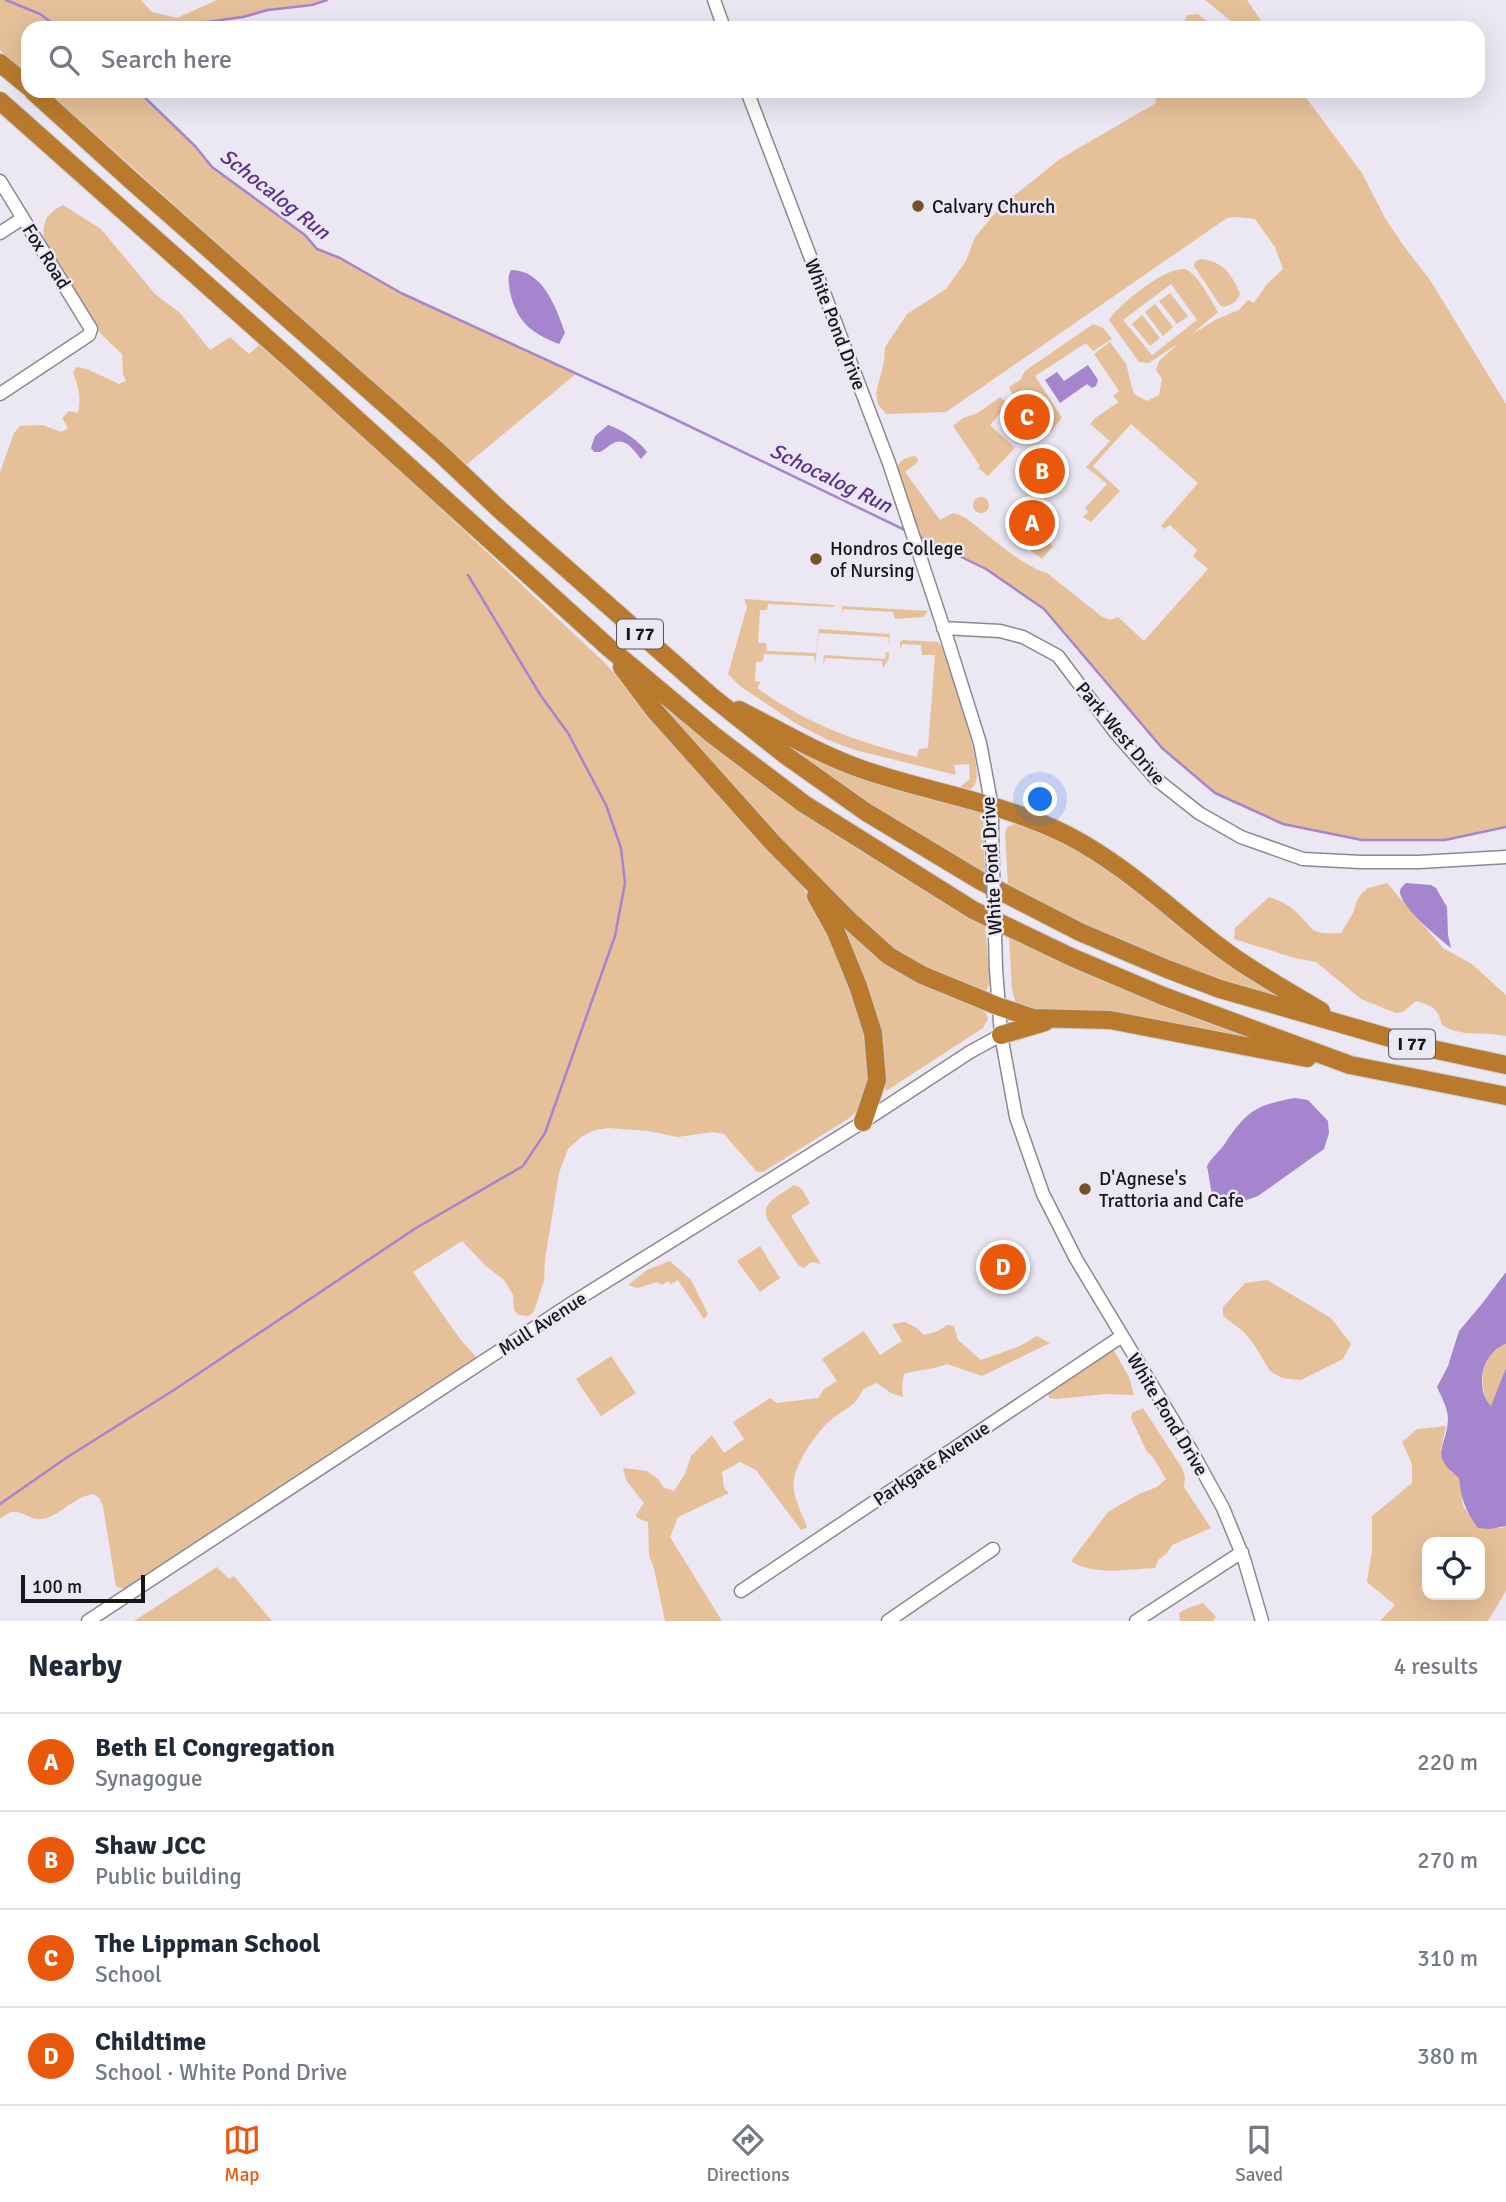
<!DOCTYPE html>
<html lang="en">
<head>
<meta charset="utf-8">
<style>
  :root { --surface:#fff; --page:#f2f2f3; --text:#1f2937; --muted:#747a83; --line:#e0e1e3; --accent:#ea580c }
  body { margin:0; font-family:Signika,sans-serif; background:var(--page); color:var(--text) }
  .controls { position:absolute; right:21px; bottom:21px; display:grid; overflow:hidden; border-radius:14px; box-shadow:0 7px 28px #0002 }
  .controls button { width:63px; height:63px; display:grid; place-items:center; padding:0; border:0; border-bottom:2px solid var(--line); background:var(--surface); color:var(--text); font:35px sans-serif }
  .scale { position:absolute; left:21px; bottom:18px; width:124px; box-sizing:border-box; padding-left:7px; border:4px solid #171619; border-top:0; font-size:19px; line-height:24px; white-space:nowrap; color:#171619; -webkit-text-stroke:5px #ebe7f3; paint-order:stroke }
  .you { position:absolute; left:1041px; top:800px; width:24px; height:24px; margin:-18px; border:5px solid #fff; border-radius:50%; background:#1a73e8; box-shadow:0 0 0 10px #1a73e833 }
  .badge { display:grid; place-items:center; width:46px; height:46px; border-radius:50%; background:var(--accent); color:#fff; font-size:23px; font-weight:700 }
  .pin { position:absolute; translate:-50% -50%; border:4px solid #fff; box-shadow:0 2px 7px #0006 }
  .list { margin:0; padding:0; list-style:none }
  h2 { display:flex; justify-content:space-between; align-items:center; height:91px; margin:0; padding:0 28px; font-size:30px }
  h2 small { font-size:23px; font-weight:400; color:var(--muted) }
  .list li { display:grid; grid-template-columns:46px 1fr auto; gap:21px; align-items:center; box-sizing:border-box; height:98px; padding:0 28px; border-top:2px solid var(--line) }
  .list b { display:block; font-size:26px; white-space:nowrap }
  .list p { margin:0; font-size:23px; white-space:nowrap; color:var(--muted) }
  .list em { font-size:23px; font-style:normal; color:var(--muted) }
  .icon { flex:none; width:38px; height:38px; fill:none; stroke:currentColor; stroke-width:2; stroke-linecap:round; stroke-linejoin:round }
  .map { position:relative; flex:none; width:1506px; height:1621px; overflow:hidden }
  .search { position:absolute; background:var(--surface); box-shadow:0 7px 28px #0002; left:21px; right:21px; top:21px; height:77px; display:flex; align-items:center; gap:18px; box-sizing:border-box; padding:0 24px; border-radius:21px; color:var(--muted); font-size:26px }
  .sheet { height:483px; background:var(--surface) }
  nav { display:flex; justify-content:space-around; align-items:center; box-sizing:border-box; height:98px; border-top:2px solid var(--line); background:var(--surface); font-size:19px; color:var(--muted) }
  nav a { display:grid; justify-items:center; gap:4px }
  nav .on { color:var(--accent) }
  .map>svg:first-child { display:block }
</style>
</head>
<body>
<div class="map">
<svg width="1506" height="1621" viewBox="0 0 1506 1621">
  <rect width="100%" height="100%" fill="#ebe7f3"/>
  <path fill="#e6c099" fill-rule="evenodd" d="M0,0H141L152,12L177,18L217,0H327L312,5L268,10L243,17L163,28H28V75L0,50Z
    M1205,0H1247L1266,28H1234L1232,22Z
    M1198,14L1208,22V28H1182L1187,15Z
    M47,91H135L195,146L212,167L305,235L317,249L340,258L401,293L577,373L466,465Z
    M1154,91H1301L1362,173L1385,218L1403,245L1430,280L1506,404V827L1445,840H1362L1283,824L1215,793L1162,748L1044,609L986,569L920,537L896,467C902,460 905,457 915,456L918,459L917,463L905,472L940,520L953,513C966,516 971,522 981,530C998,544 1026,567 1047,573L1101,616L1110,620L1118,617L1144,641L1208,569L1193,556L1197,550L1170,525L1164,529L1161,526L1198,483L1131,424L1093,466L1120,491L1091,522L1083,517L1088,512L1085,508L1107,484L1086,467L1110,441L1090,424L1095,418L1119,402L1113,396L1119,391L1094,354L1110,342L1126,364L1134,394L1147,401L1159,395L1162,379L1156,370L1159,361L1179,343L1149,363L1139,362L1109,320C1117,306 1174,259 1189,271C1200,279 1211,300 1218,312L1191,335L1217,319L1239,310L1248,300L1254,303L1267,284L1283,269L1275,247L1255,219L1237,217L1227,218L946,412L886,414L878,404L876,393L884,362L885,347L907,314L946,289L966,261L975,237L1002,205L1060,159L1156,103ZM1171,284L1197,320L1152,355L1123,320Z
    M63,205L101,229L155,294L180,313L210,350L230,337L249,354L259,345L376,448L606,664L789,869L815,904L862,1012L874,1083L868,1099L851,1117L763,1172H757L724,1134L713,1132L677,1137L648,1131L609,1128L595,1130L581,1137L568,1149L559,1173L545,1260L544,1281L534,1311L529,1316L519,1315L514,1310L513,1295L504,1280L486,1266L462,1241L413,1272L460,1339L477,1358L126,1589L116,1587L103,1506L99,1498L93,1494C73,1497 57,1518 42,1519C24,1521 20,1502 0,1519V472L14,433L20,426L43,425L61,432L68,428L62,418L69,411L78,413C81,397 79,388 73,373L76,367L87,369L119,384L126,381L123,374L122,354L103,336L83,311L44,240C42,223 46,213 63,205Z
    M1200,259C1223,261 1232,274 1240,294C1237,302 1233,304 1224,307L1220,305L1194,266L1195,262Z
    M1170,293L1188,316L1177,324L1159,301Z
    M1155,304L1173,327L1163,336L1145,312Z
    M1142,315L1160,338L1150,346L1132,324Z
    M1093,324L1103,328L1112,339L1093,351L1086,343L1035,376L1062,418L1050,432L1030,398L1028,399L1024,394L1015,400L1009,387L1020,380L1025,371Z
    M1000,397L1008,404L990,425L1015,448L988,476L978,468L980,466L953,426L963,418L978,413Z
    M973 505a8 8 0 1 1 16 0a8 8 0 1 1-16 0Z
    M1014,527L1032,543L1041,534L1053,546L1042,559L1008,533Z
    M744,599L833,605L834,607L768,604L767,610H760L758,643H766L767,651L816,653L819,629L889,634L890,628L889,644L888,637L819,633L815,664L814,656L764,654L763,661L756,662L755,681L761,682L757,688C808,725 858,742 917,757L919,749L928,748L935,655H922L921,645L902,644L900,650V642L903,640L938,642L942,647C950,671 982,761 976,781C974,790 967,791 959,791L961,786L970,779L969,764L954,765L956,775L855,750L828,740L795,723L740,686L728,674L747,607Z
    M842,606L928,611L923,617L895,619L893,612L843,609L842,615Z
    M886,652L889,653V658L883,668L882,661L825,658L824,664L823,663L824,655L885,659Z
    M659,701L780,797L852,846L985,926L990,981L987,990L981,993L934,971L890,947L844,908L661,708Z
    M768,729L983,812L985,873C909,831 832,786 768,729Z
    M1015,824L1046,834L1098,860L1307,1006C1286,1000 1265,995 1245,989C1163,963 1084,925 1008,886L1005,833L1007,827Z
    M1387,883L1443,948L1472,964L1506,995V1036C1483,1031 1463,1038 1442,1025C1438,1008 1432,1006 1416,1001L1403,1012L1396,1013L1361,999L1316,962L1295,958L1234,939L1235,928L1269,897C1278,900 1287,904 1294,910C1315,929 1308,935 1341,933L1353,913L1357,900L1362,893L1368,888Z
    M843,924L886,965L935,989L974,1004L986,1013L988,1019L983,1028L886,1091L839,925Z
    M1009,938C1097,977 1184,1014 1275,1045L1046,1016L1017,1008L1012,989Z
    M794,1185L801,1188L810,1203L791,1216L821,1264L811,1262L804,1268L799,1266L767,1219C761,1201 781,1195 794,1185Z
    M760,1246L780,1278L760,1292L737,1261Z
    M670,1261L691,1280L708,1314L704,1319L678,1280L671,1284L668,1281L662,1285L657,1282L638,1288L628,1285L647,1270Z
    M1267,1280L1331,1318L1351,1344L1343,1359L1301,1380L1282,1378L1270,1371L1255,1346L1244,1332L1223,1316V1307L1245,1283Z
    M905,1322L917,1328L924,1335L938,1331L947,1325L954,1326L958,1340L981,1360L1020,1346L1037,1336L1050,1343L982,1376L947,1364C933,1370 919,1369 904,1374L902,1386L903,1397L891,1393L877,1383L863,1389C855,1408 846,1407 832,1419C816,1432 790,1469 794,1490C796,1503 803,1516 807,1527L801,1530L756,1470L740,1462L722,1472L724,1488L729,1493L678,1517L670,1537L722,1621H665L654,1569L649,1555L648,1522L637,1518L636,1515L644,1503L626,1480L623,1468L647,1471L658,1479L663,1487L674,1491L685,1474L691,1456L712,1435L724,1453L744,1439L733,1422L770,1398L777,1403L818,1398L824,1389L837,1381L822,1359L864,1331L880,1355L902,1341L892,1324Z
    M1506,1344V1368L1491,1407C1476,1388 1481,1353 1506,1344Z
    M1113,1349L1129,1377L1134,1395L1106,1394L1056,1399L1049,1398L1048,1393Z
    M611,1356L636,1393L601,1416L576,1379Z
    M1143,1408L1182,1468L1185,1478L1184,1487L1211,1528L1172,1545L1167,1553L1158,1560L1155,1568C1130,1569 1093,1576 1071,1561L1108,1512L1139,1494L1157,1487L1166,1479L1152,1456L1147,1452L1131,1418L1132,1413Z
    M1446,1426L1441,1449L1451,1472L1460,1478L1463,1506L1478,1528H1502L1506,1526V1591L1488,1621H1380L1395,1605L1367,1582L1372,1551V1516L1412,1483V1464L1402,1442L1417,1429ZM1427,1542H1480V1595H1427Z
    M217,1567L229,1579L234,1576L272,1621H134Z
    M1203,1603L1216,1617L1213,1621H1180L1179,1613L1188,1608Z"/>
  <path fill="#a485ce" d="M511,270C543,270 556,307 565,333L559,344C531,333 517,322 510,292C509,284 507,277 511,270Z
    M1088,365L1098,380L1096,386L1092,388L1087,384L1060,403L1045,380L1057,372L1064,381Z
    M608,425C623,430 638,440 647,452L641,459C635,452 627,439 616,442C611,443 605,450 600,452H594L591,448L595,436Z
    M1406,883L1431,885L1436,888L1447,907L1448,935L1451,948C1439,938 1401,908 1400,892C1400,888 1403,886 1406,883Z
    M1295,1098L1308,1100L1328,1121L1329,1133L1324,1149L1258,1196L1241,1202L1221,1205L1212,1195L1207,1166C1211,1158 1219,1152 1224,1145C1246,1112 1255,1105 1295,1098Z
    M1506,1272V1344C1482,1352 1474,1388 1491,1406L1506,1368V1526L1490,1529L1478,1528C1466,1512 1461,1499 1459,1478C1428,1454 1447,1448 1448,1419C1448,1408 1441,1396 1437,1387L1448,1366L1459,1331L1481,1305Z"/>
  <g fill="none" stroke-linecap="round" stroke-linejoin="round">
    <path stroke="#a485ce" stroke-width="2.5" d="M6,0L40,14L59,28
      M163,28L243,17L268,10L312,5L327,0
      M138,91L195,146L212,167L305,235L317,249L340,258L401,293L664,414L907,531
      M920,537L986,569L1044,609L1162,748L1215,793L1283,824L1362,840H1445L1506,827
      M0,1504L66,1458L177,1388L416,1228L523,1166L545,1133L615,936L625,883L621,848L606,805L568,733L541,696L468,575"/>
    <g stroke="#8c8893" stroke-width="15">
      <path id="minor" d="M714,0L724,28
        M747,91L889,463L946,635L980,743L992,807V836
        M0,181L91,329L89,335L0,394
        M0,233L23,218
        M943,628L1000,631L1023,637L1058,656L1115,732L1156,779L1199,813L1241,837L1303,859L1361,862H1419L1506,857
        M996,969L1001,1035L1016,1117L1043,1194L1076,1259L1191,1450L1223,1508L1244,1559L1262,1621
        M741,1591L1122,1336
        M88,1621L575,1301L863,1122L970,1052L1001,1035
        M888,1621L993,1549
        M1136,1621L1242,1552"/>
    </g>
    <g stroke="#ccc" stroke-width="20">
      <path id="highway" d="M0,63L28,86
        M33,91L132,181L440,453L500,510L711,696L784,754L866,812L979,880L1080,932L1167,969L1220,989L1418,1046L1506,1065
        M0,101L298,366L608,647L713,735L804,804L973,910L1071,957L1163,996L1350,1065L1506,1096
        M622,667L655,711L772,842L850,921L889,956L922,975L1000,1007L1033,1018L1110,1020L1307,1058
        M739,710C781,731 820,755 864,770C931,793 1004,803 1067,835C1122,863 1169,908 1217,945C1249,970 1286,990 1321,1011
        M816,896L836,932L858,986L873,1033L877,1080L863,1122
        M1001,1035L1045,1022"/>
    </g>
    <use href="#minor" stroke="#fff" stroke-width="12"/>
    <use href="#highway" stroke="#b97a2d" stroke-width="18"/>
    <g stroke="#8c8893" stroke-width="15" stroke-linecap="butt">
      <path id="minor-bridge" d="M992,836L996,969"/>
    </g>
    <use href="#minor-bridge" stroke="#fff" stroke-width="12"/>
  </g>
  <g fill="#75522b" stroke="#ebe7f3" stroke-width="2.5">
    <circle cx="918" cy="206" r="7"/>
    <circle cx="816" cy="559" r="7"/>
    <circle cx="1085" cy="1189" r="7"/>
  </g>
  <g text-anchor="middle" stroke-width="5" stroke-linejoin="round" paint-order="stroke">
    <g fill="#ebe7f3" stroke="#57555a" stroke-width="2">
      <rect x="617" y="619.5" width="46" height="29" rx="5"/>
      <rect x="1389" y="1029.5" width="46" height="29" rx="5"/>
    </g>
    <g font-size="18" font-weight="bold" fill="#171619">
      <text x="640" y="640">I 77</text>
      <text x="1412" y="1050">I 77</text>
    </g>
    <g font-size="19" fill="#171619" stroke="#ebe7f3" text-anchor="start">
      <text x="932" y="213">Calvary Church</text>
      <text x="830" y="555">Hondros College<tspan x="830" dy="22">of Nursing</tspan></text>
      <text x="1099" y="1185">D'Agnese's<tspan x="1099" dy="22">Trattoria and Cafe</tspan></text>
    </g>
    <g font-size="19" fill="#171619" stroke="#ebe7f3">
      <text transform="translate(47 256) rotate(58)" y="7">Fox Road</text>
      <text transform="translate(836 324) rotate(69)" y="7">White Pond Drive</text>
      <text transform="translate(1121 733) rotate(50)" y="7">Park West Drive</text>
      <text transform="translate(991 866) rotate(-93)" y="7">White Pond Drive</text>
      <text transform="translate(542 1323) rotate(-33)" y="7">Mull Avenue</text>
      <text transform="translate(1168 1414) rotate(59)" y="7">White Pond Drive</text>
      <text transform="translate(931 1463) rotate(-34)" y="7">Parkgate Avenue</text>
    </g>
    <g font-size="21" font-style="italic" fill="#5c3289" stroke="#ebe7f3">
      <text transform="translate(275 194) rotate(38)" y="7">Schocalog Run</text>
      <text transform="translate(831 478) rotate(26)" y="7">Schocalog Run</text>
    </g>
  </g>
</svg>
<div class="controls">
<button><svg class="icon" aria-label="locate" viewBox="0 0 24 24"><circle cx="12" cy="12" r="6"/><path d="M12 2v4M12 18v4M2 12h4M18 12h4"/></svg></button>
</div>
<div class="scale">100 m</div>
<div class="you"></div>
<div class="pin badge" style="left:1032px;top:523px">A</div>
<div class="pin badge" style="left:1042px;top:471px">B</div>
<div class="pin badge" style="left:1027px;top:417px">C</div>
<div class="pin badge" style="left:1003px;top:1267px">D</div>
<div class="search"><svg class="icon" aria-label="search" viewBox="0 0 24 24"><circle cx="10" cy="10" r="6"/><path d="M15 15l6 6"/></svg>Search here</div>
</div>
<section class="sheet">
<h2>Nearby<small>4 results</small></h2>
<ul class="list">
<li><span class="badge">A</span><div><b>Beth El Congregation</b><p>Synagogue</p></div><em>220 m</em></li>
<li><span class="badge">B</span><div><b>Shaw JCC</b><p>Public building</p></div><em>270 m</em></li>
<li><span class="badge">C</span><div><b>The Lippman School</b><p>School</p></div><em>310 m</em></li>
<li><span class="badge">D</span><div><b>Childtime</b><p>School · White Pond Drive</p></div><em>380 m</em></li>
</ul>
</section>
<nav>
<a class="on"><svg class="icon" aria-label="map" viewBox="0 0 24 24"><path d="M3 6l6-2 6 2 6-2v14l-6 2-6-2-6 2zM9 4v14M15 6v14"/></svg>Map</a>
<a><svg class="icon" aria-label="directions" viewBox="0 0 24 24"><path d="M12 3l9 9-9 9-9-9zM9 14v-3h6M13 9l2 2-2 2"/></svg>Directions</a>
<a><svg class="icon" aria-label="saved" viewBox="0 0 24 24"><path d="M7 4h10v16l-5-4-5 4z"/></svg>Saved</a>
</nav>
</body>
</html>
